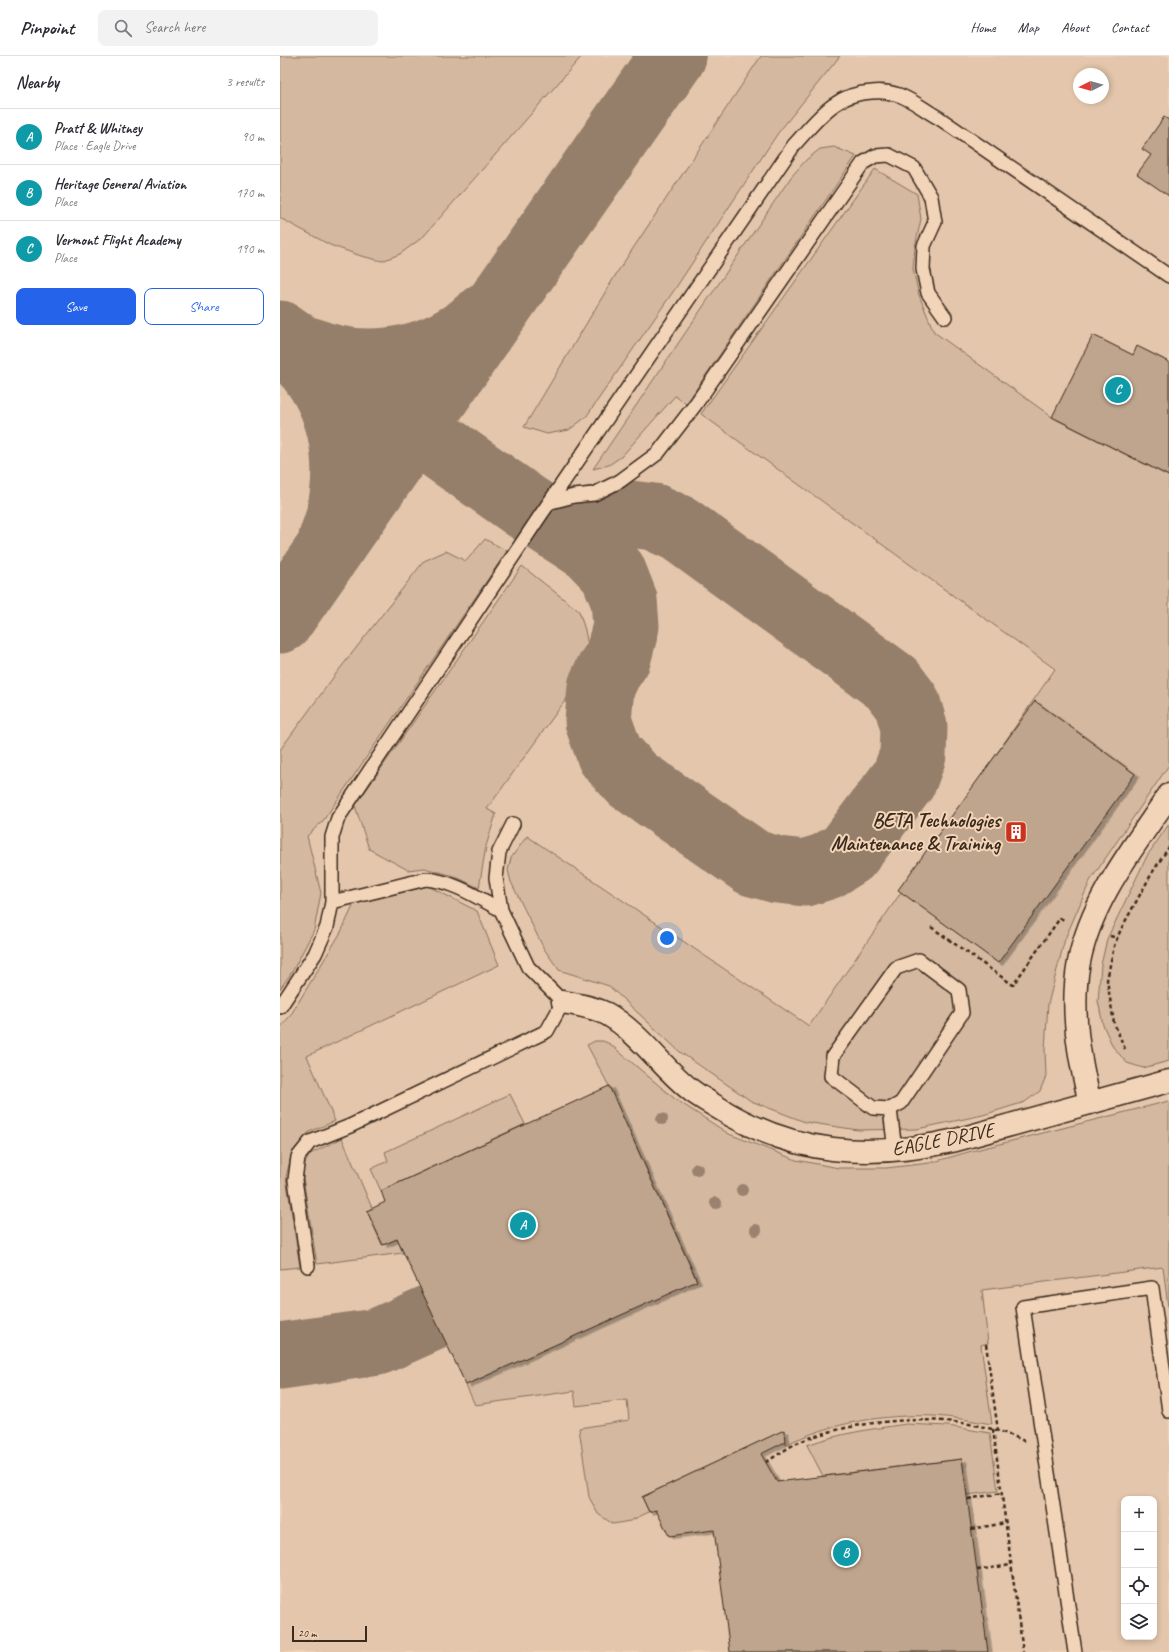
<!DOCTYPE html>
<html lang="en">
<head>
<meta charset="utf-8">
<style>
  :root { --surface:#fff; --page:#f2f2f3; --text:#2b2b33; --muted:#7c7c81; --line:#e1e1e2; --accent:#2563eb }
  body { margin:0; font-family:Caveat,sans-serif; background:var(--page); color:var(--text) }
  .controls { position:absolute; right:12px; bottom:12px; display:grid; overflow:hidden; border-radius:8px; box-shadow:0 2px 6px #0003 }
  .controls button { width:36px; height:36px; display:grid; place-items:center; padding:0; border:0; border-bottom:1px solid var(--line); background:var(--surface); color:var(--text); font:20px sans-serif }
  .compass { position:absolute; left:793px; top:12px; width:36px; height:36px; border-radius:50%; background:var(--surface); box-shadow:0 2px 6px #0003; rotate:264deg }
  .scale { position:absolute; left:12px; bottom:10px; width:75px; box-sizing:border-box; padding-left:4px; border:2px solid #3b2a1e; border-top:0; font-size:11px; line-height:14px; white-space:nowrap; color:#3b2a1e; -webkit-text-stroke:3px #f2d4b8; paint-order:stroke }
  .you { position:absolute; left:387px; top:882px; width:14px; height:14px; margin:-10px; border:3px solid #fff; border-radius:50%; background:#1a73e8; box-shadow:0 0 0 6px #1a73e833 }
  .badge { display:grid; place-items:center; width:26px; height:26px; border-radius:50%; background:var(--accent); color:#fff; font-size:13px; font-weight:700 }
  .pin { position:absolute; translate:-50% -50%; border:2px solid #fff; box-shadow:0 1px 4px #0006 }
  .list { margin:0; padding:0; list-style:none }
  h2 { display:flex; justify-content:space-between; align-items:center; height:52px; margin:0; padding:0 16px; font-size:17px }
  h2 small { font-size:13px; font-weight:400; color:var(--muted) }
  .list li { display:grid; grid-template-columns:26px 1fr auto; gap:12px; align-items:center; box-sizing:border-box; height:56px; padding:0 16px; border-top:1px solid var(--line) }
  .list b { display:block; font-size:15px; white-space:nowrap }
  .list p { margin:0; font-size:13px; white-space:nowrap; color:var(--muted) }
  .list em { font-size:13px; font-style:normal; color:var(--muted) }
  .actions { display:flex; gap:8px; padding:12px 16px }
  .actions a { flex:1; padding:9px 0; border:1px solid var(--accent); border-radius:8px; text-align:center; font-size:14px; color:var(--accent) }
  .actions .main { background:var(--accent); color:#fff }
  .icon { flex:none; width:22px; height:22px; fill:none; stroke:currentColor; stroke-width:2; stroke-linecap:round; stroke-linejoin:round }
  .map { position:relative; flex:none; width:889px; height:1596px; overflow:hidden }
  header { display:flex; align-items:center; gap:24px; box-sizing:border-box; height:56px; padding:0 20px; background:var(--surface); border-bottom:1px solid var(--line) }
  header strong { font-size:19px }
  nav { display:flex; gap:22px; margin-inline-start:auto; font-size:14px }
  .search { width:280px; height:36px; background:var(--page); display:flex; align-items:center; gap:10px; box-sizing:border-box; padding:0 14px; border-radius:8px; color:var(--muted); font-size:15px }
  main { display:flex }
  aside { flex:1; background:var(--surface) }
  .map>svg:first-child { display:block }
</style>
</head>
<body>
<header>
<strong>Pinpoint</strong>
<div class="search"><svg class="icon" aria-label="search" viewBox="0 0 24 24"><circle cx="10" cy="10" r="6"/><path d="M15 15l6 6"/></svg>Search here</div>
<nav><a>Home</a><a>Map</a><a>About</a><a>Contact</a></nav>
</header>
<main>
<aside>
<h2>Nearby<small>3 results</small></h2>
<ul class="list">
<li><span class="badge" style="background:#0f9aa8">A</span><div><b>Pratt &amp; Whitney</b><p>Place · Eagle Drive</p></div><em>90 m</em></li>
<li><span class="badge" style="background:#0f9aa8">B</span><div><b>Heritage General Aviation</b><p>Place</p></div><em>170 m</em></li>
<li><span class="badge" style="background:#0f9aa8">C</span><div><b>Vermont Flight Academy</b><p>Place</p></div><em>190 m</em></li>
</ul>
<div class="actions"><a class="main">Save</a><a>Share</a></div>
</aside>
<div class="map">
<svg width="889" height="1596" viewBox="0 0 889 1596">
  <defs>
    <filter id="shadow"><feDropShadow dx="4.5" dy="2.5" stdDeviation="0" flood-color="#0004"/></filter>
  </defs>
  <rect width="100%" height="100%" fill="#f2d4b8"/>
  <filter id="ink" filterUnits="userSpaceOnUse"><feTurbulence type="fractalNoise" baseFrequency=".025" numOctaves="2"/><feDisplacementMap in="SourceGraphic" scale="8" xChannelSelector="R" yChannelSelector="G"/><feConvolveMatrix kernelMatrix="1 2 1 2 8 2 1 2 1" color-interpolation-filters="sRGB"/></filter>
  <g filter="url(#ink)">
    <path fill="#e3c6ab" fill-rule="evenodd" d="M0,0H889V1596H0ZM799,18H823V42H799ZM844,1443H874V1581H844Z"/>
    <path fill="#d4b89f" stroke="#88715e" d="M0,0H302L143,181L120,198L102,205L81,200L50,189L0,162Z
      M481,0H560L498,77L395,233L306,361L289,374L267,378L244,371L338,215Z
      M554,91L576,100L406,348L395,340L342,400L329,409L313,413L511,121L526,104L540,93Z
      M595,113L637,138L641,163L635,191L633,213L639,239L654,276L772,361L889,420V709L810,825L785,883L768,948L765,993L766,1020L760,1035L745,1046L703,1059L637,1073L578,1074L525,1066L471,1045L400,996L329,930L279,914L264,893L231,826L228,814L231,802L247,780L529,970L775,613L421,358Z
      M205,483L227,495L43,765L27,780L41,837L34,874L12,916L0,933V694L55,619L144,505L166,495L186,505Z
      M242,510L299,555L305,574L308,590L305,611L297,628L207,753L216,758L206,790L199,832L174,820L144,812L128,814L89,793L75,750Z
      M889,768V1005L863,1012L847,1007L833,991L823,969L818,945L821,909L827,883L867,800Z
      M148,830L197,855L219,909L27,1000L55,1065L29,1076L12,1096L6,1121L20,1211L0,1213V972L10,960L61,876L74,848Z
      M315,985H323L330,988L395,1043L449,1078L516,1104L559,1112H606L650,1107L688,1096L889,1045V1259L883,1211L702,1234L708,1287L701,1289L712,1368C693,1365 673,1361 654,1360C604,1358 550,1367 505,1389L503,1375L362,1441L369,1456L350,1465L333,1468L318,1458L309,1441L299,1372L349,1364L347,1344L296,1350L294,1335L195,1349L186,1329L417,1224L329,1030L307,989Z
      M230,1038L245,1068L101,1135L91,1113L108,1105L105,1096Z
      M62,1082L92,1152L87,1155L102,1189L117,1183L123,1197L37,1208L23,1122L24,1109L30,1098Z
      M626,1368L668,1370L710,1377L718,1435L687,1439L682,1403L543,1420L527,1389C560,1377 592,1373 626,1368Z"/>
    <g fill="none" stroke-linecap="round" stroke-linejoin="round">
      <path stroke="#967f6b" stroke-width="67" d="M0,278L246,451L311,493L333,516L344,544L346,570L338,601L328,616L321,631L318,665L330,699L353,724L473,807L498,814L525,817L547,810L568,797L624,723L633,699L634,671L627,647L612,627L400,473L374,461L350,458L296,466L260,460
        M28,294C78,315 137,308 183,278C192,273 199,265 207,259
        M17,297C22,303 29,309 33,315C69,364 73,428 52,482
        M0,564L393,0
        M0,1300L97,1286L153,1261"/>
    </g>
    <path fill="#bfa58d" stroke="#3b2a1e" filter="url(#shadow)" d="M884,61L889,64V140L857,118L871,99L862,93Z
      M813,279L853,299L857,290L889,306V420L772,361Z
      M755,645L855,718L718,907L618,834Z
      M329,1030L417,1225L186,1329L117,1183L103,1189L87,1155L105,1146L101,1135Z
      M504,1374L505,1386L481,1398L497,1426L682,1403L708,1596H450L434,1474L389,1480L376,1454L369,1456L362,1441Z"/>
    <g fill="none" stroke-linecap="round" stroke-linejoin="round">
      <g stroke="#3b2a1e" stroke-width="16">
        <path id="service" d="M271,446L294,440L314,438L340,425L378,397L415,349L583,107L595,100L609,99L634,112L651,141L655,166L644,190L643,213L648,237L665,261
          M52,846L146,823C173,825 197,841 221,854
          M0,951L35,898L47,871L52,846V781L58,762L260,460L514,89C537,64 555,37 592,36C601,35 610,36 619,39C633,44 646,55 659,62L889,220
          M610,1053L593,1052L551,1020L553,1000L616,912L639,904L679,934L682,957L621,1047L610,1053L615,1095
          M28,1210L15,1124L18,1101L30,1086L70,1070L267,975L283,946L248,911L221,854L216,822L219,796L233,768
          M795,1596L743,1251L872,1232L889,1355"/>
      </g>
      <g stroke="#3b2a1e" stroke-width="25">
        <path id="minor" d="M283,946C298,949 314,951 327,958C360,977 382,1012 412,1035C420,1041 429,1046 437,1051C513,1099 590,1104 676,1084L889,1025
          M810,1047C799,1001 790,953 799,906C811,844 854,791 889,739"/>
      </g>
      <path stroke="#3b2a1e" stroke-width="2.5" stroke-dasharray="4 3" stroke-linecap="butt" d="M651,871L733,929L780,862L786,865
        M830,880L838,882
        M845,993L834,967L827,924L834,890L841,873L872,817L889,791
        M706,1288L718,1375
        M713,1373L743,1596
        M486,1406C496,1400 507,1392 517,1387C580,1360 682,1354 744,1385
        M688,1443L722,1437
        M691,1473L726,1467
        M697,1514L731,1509"/>
      <use href="#service" stroke="#f2d4b8" stroke-width="13"/>
      <use href="#minor" stroke="#f2d4b8" stroke-width="22"/>
    </g>
    <g fill="#9a826e">
      <circle cx="382" cy="1063" r="6"/>
      <circle cx="417" cy="1113" r="6"/>
      <circle cx="462" cy="1134" r="6"/>
      <circle cx="436" cy="1147" r="6"/>
      <circle cx="476" cy="1174" r="6"/>
    </g>
  </g>
  <defs>
    <g id="building-square" transform="scale(1.15)"><rect x="-9" y="-9" width="18" height="18" rx="4" fill="#c8321e" stroke="#f2d4b8"/><path d="M-4-6H4V6H1V3H-1V6H-4ZM-2.5-4.3h1.7v1.8h-1.7ZM.8-4.3h1.7v1.8H.8ZM-2.5-1h1.7V.8h-1.7ZM.8-1h1.7V.8H.8Z" fill="#fff"/></g>
  </defs>
  <g fill-rule="evenodd">
    <use href="#building-square" x="736" y="776"/>
  </g>
  <g text-anchor="middle" stroke-width="4" stroke-linejoin="round" paint-order="stroke">
    <g font-size="20" font-weight="bold" fill="#3b2a1e" stroke="#f2d4b8" text-anchor="end">
      <text x="720" y="771">BETA Technologies<tspan x="720" dy="23">Maintenance &amp; Training</tspan></text>
    </g>
    <g font-size="20" fill="#3b2a1e" stroke="#f2d4b8">
      <text transform="translate(663 1083) rotate(-11)" y="7">EAGLE DRIVE</text>
    </g>
  </g>
</svg>
<div class="controls">
<button>+</button>
<button>−</button>
<button><svg class="icon" aria-label="locate" viewBox="0 0 24 24"><circle cx="12" cy="12" r="6"/><path d="M12 2v4M12 18v4M2 12h4M18 12h4"/></svg></button>
<button><svg class="icon" aria-label="layers" viewBox="0 0 24 24"><path d="M12 4l9 5-9 5-9-5zM3 14l9 5 9-5"/></svg></button>
</div>
<svg class="compass" viewBox="-18 -18 36 36"><path d="M0-13l5 13h-10z" fill="#e53935"/><path d="M0 13l5-13h-10z" fill="#7c7c81"/></svg>
<div class="scale">20 m</div>
<div class="you"></div>
<div class="pin badge" style="left:243px;top:1169px;background:#0f9aa8">A</div>
<div class="pin badge" style="left:566px;top:1497px;background:#0f9aa8">B</div>
<div class="pin badge" style="left:838px;top:334px;background:#0f9aa8">C</div>
</div>
</main>
</body>
</html>
